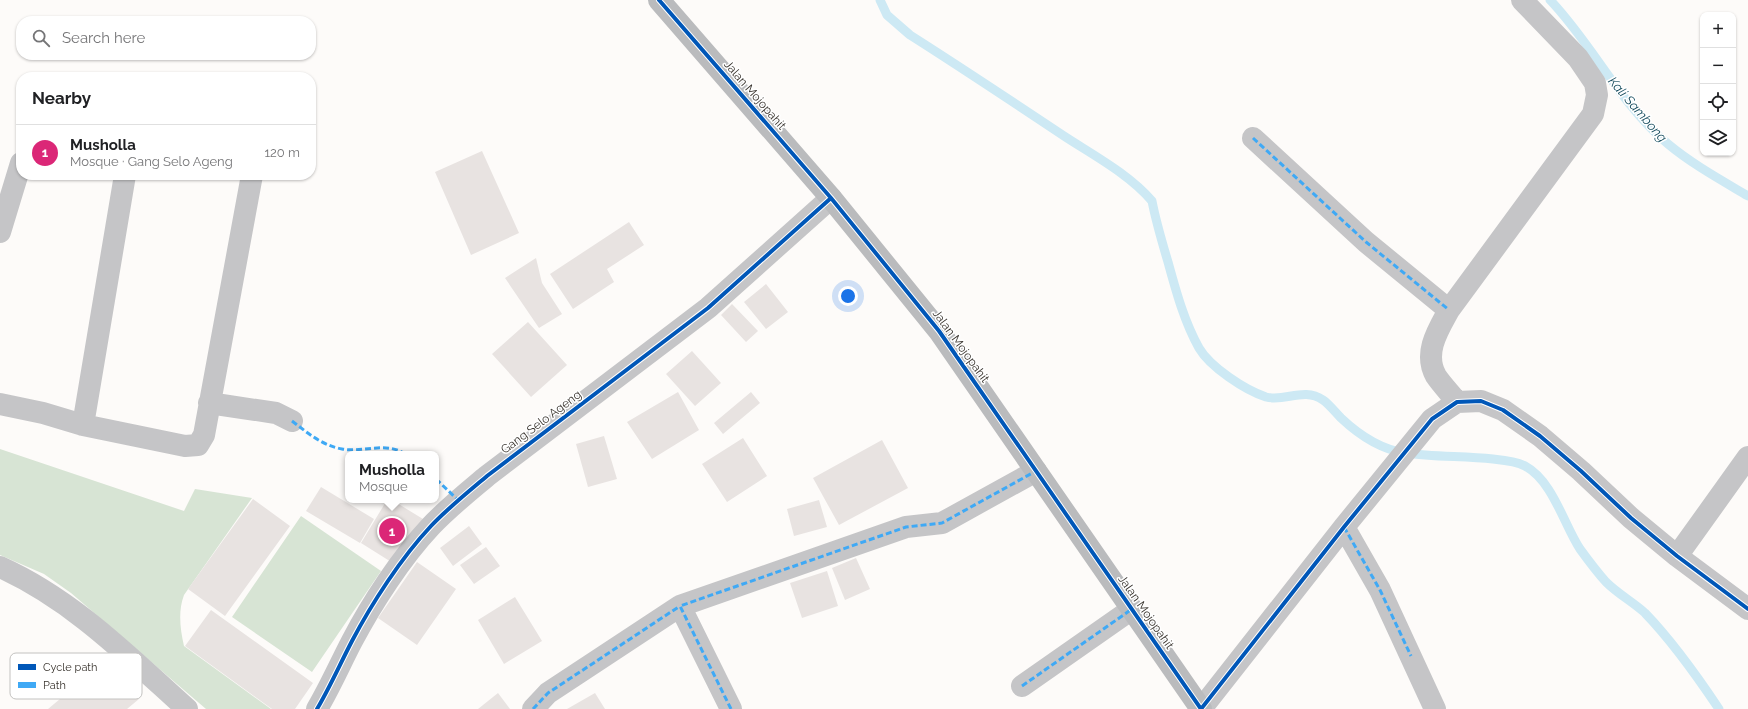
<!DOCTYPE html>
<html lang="en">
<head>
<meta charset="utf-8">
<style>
  :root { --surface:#fff; --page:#f6f6f6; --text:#202124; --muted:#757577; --line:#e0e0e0; --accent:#db2777 }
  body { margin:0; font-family:Raleway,sans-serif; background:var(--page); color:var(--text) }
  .controls { position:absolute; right:12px; top:12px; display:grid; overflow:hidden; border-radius:8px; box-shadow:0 1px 3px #0004 }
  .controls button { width:36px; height:36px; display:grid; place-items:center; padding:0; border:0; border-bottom:1px solid var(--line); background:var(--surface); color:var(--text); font:20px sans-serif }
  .you { position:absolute; left:848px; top:296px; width:14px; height:14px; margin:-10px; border:3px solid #fff; border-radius:50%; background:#1a73e8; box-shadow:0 0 0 6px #1a73e833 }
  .badge { display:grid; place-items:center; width:26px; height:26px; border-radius:50%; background:var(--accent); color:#fff; font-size:13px; font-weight:700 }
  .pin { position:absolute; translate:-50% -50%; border:2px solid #fff; box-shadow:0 1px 4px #0006 }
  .popup { position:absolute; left:345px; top:451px; width:94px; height:52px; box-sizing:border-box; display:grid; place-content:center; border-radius:8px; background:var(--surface); filter:drop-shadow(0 1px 3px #0005); font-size:13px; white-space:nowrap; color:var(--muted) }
  .popup b { font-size:15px; color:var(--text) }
  .popup::after { content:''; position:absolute; left:50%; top:100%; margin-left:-8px; border:8px solid transparent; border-top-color:var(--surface) }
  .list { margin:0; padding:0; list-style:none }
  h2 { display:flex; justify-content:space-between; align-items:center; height:52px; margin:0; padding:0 16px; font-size:17px }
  h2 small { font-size:13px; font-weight:400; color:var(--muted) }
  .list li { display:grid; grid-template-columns:26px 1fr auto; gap:12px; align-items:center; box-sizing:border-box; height:56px; padding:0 16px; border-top:1px solid var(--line) }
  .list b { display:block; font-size:15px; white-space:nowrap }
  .list p { margin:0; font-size:13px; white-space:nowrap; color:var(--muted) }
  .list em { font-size:13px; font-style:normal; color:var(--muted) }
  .icon { flex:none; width:22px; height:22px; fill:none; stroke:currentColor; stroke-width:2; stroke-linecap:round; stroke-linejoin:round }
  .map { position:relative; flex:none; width:1748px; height:709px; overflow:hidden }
  .search { position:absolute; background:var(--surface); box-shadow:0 1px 3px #0004; left:16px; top:16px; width:300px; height:44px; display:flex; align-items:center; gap:10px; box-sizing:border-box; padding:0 14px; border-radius:16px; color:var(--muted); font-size:15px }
  .panel { position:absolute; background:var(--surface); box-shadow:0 1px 3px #0004; left:16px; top:72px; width:300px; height:108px; border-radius:16px }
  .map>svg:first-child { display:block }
</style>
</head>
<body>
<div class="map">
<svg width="1748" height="709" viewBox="0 0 1748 709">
  <rect width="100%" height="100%" fill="#fdfbf9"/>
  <path fill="#d7e4d4" d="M0,449L184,511L195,489L252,498L184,595C178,611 180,629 184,646L271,709H206L71,593L44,574L0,555Z
    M301,516L381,571L312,672L232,617Z"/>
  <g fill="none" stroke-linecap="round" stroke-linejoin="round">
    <path stroke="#cde9f4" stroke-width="9" d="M880,0L887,15L910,35C962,68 1013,102 1064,136C1093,155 1129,174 1152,201C1156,222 1162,242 1168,262C1176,291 1184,321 1199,348C1210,367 1245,390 1266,397C1285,402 1304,387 1323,400C1329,404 1335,412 1341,418C1359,435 1379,449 1405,453C1434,457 1464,456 1493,459C1503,460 1516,461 1525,466C1553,481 1564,525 1580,549C1588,560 1597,572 1606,582C1618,594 1633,602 1645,613C1673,642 1697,676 1719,709
      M1550,0C1593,45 1620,104 1668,144C1692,164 1721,180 1748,196"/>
  </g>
  <path fill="#e8e3e1" d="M482,151L519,233L471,255L435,172Z
    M629,222L644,245L607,269L614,282L573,309L550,274Z
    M536,258L542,283L562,314L539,328L505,278Z
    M766,284L788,312L766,329L744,302Z
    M732,304L758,331L746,342L721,315Z
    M528,322L567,365L531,397L492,354Z
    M692,351L721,383L695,406L666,374Z
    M678,392L699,430L652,459L627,422Z
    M751,392L760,403L723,434L714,423Z
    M604,436L617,479L588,487L576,444Z
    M743,438L767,476L727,502L702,464Z
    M882,440L908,488L839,525L813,478Z
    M321,487L374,519L360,543L306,511Z
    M253,499L290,526L225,616L188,589Z
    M387,500H392L423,519L396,565L361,543Z
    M819,500L827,527L794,536L787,509Z
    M469,526L482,544L453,566L440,548Z
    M486,547L500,566L474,584L460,565Z
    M856,558L870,589L845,600L832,568Z
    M417,562L456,589L417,645L378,618Z
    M827,571L838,606L802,618L790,583Z
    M515,597L542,641L504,664L478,620Z
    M211,610L313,683L295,709H272L185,646Z
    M109,658L139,699L127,709H48Z
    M498,693L510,709H478Z
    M595,693L605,709H567Z"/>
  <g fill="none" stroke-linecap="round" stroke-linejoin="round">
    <path stroke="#c5c5c7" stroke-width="22" d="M1253,138L1366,242L1449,310
      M0,232L21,163
      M1457,402C1451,394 1442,385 1436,376C1423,353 1438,330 1449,310L1593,114L1597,95L1595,83L1578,58L1522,0
      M209,403L276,413L292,421
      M0,404L43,413L83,425L185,446L198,445L204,435L252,175
      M83,425L125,175
      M1344,527L1380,590L1435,709
      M1677,556L1748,457
      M0,567C73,600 128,656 187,709
      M1022,686L1132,609
      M317,709C330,687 340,664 352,641C372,603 401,558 431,526C448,508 468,492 487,476L708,308L831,198
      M533,709L548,693L680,606
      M731,709L680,606L906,527L942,523L1036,471
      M1201,709L1344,527L1432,419L1457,402L1481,401L1503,410L1540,436L1581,471L1631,518L1677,556L1748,609"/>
    <path stroke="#babbbd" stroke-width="22" d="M659,0L831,198L939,331L1201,709"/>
    <path stroke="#3fa9f5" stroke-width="3" stroke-dasharray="6 3" stroke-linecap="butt" d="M1253,138L1366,242L1449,310
      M292,421C308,433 321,445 342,449C363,453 386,441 405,454
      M436,479L458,500
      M1344,527L1380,590L1411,656
      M1022,686L1132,609
      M533,709L548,693L680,606
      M731,709L680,606L906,527L942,523L1036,471"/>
    <g stroke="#fff" stroke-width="6">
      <path id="cycleway" d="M659,0L831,198L939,331L1201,709
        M317,709C330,687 340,664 352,641C372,603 401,558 431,526C448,508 468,492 487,476L708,308L831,198
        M1201,709L1344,527L1432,419L1457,402L1481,401L1503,410L1540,436L1581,471L1631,518L1677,556L1748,609"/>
    </g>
    <use href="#cycleway" stroke="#0057b8" stroke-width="4"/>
  </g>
  <g text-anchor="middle" stroke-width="3" stroke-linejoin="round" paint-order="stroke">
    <g font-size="12" fill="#38332d" stroke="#fff">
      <text transform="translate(755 95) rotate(49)" y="4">Jalan Mojopahit</text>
      <text transform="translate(961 346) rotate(54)" y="4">Jalan Mojopahit</text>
      <text transform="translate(541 422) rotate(-37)" y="4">Gang Selo Ageng</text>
      <text transform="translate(1146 612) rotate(55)" y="4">Jalan Mojopahit</text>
    </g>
    <g font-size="13" font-style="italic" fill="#174d5f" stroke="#fff">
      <text transform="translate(1638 109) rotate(49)" y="5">Kali Sambong</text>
    </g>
  </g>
  <rect x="10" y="653" width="132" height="46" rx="6" fill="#fff" stroke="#c3c2c0" stroke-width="1"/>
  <rect x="18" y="664" width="18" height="6" fill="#0057b8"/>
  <rect x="18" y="682" width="18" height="6" fill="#3fa9f5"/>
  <g font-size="11" fill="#38332d">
    <text x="43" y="671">Cycle path</text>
    <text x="43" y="689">Path</text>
  </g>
</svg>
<div class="controls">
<button>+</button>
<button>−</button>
<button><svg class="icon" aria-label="locate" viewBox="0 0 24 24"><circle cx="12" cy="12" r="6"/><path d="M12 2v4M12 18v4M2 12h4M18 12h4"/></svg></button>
<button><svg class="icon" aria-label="layers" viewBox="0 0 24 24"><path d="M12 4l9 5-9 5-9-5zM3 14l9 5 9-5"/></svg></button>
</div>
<div class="you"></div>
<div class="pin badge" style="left:392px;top:531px">1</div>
<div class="popup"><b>Musholla</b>Mosque</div>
<div class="search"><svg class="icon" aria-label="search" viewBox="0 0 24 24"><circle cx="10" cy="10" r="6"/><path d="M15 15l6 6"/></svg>Search here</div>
<section class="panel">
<h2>Nearby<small></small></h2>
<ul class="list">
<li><span class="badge">1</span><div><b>Musholla</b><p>Mosque · Gang Selo Ageng</p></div><em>120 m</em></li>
</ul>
</section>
</div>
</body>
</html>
